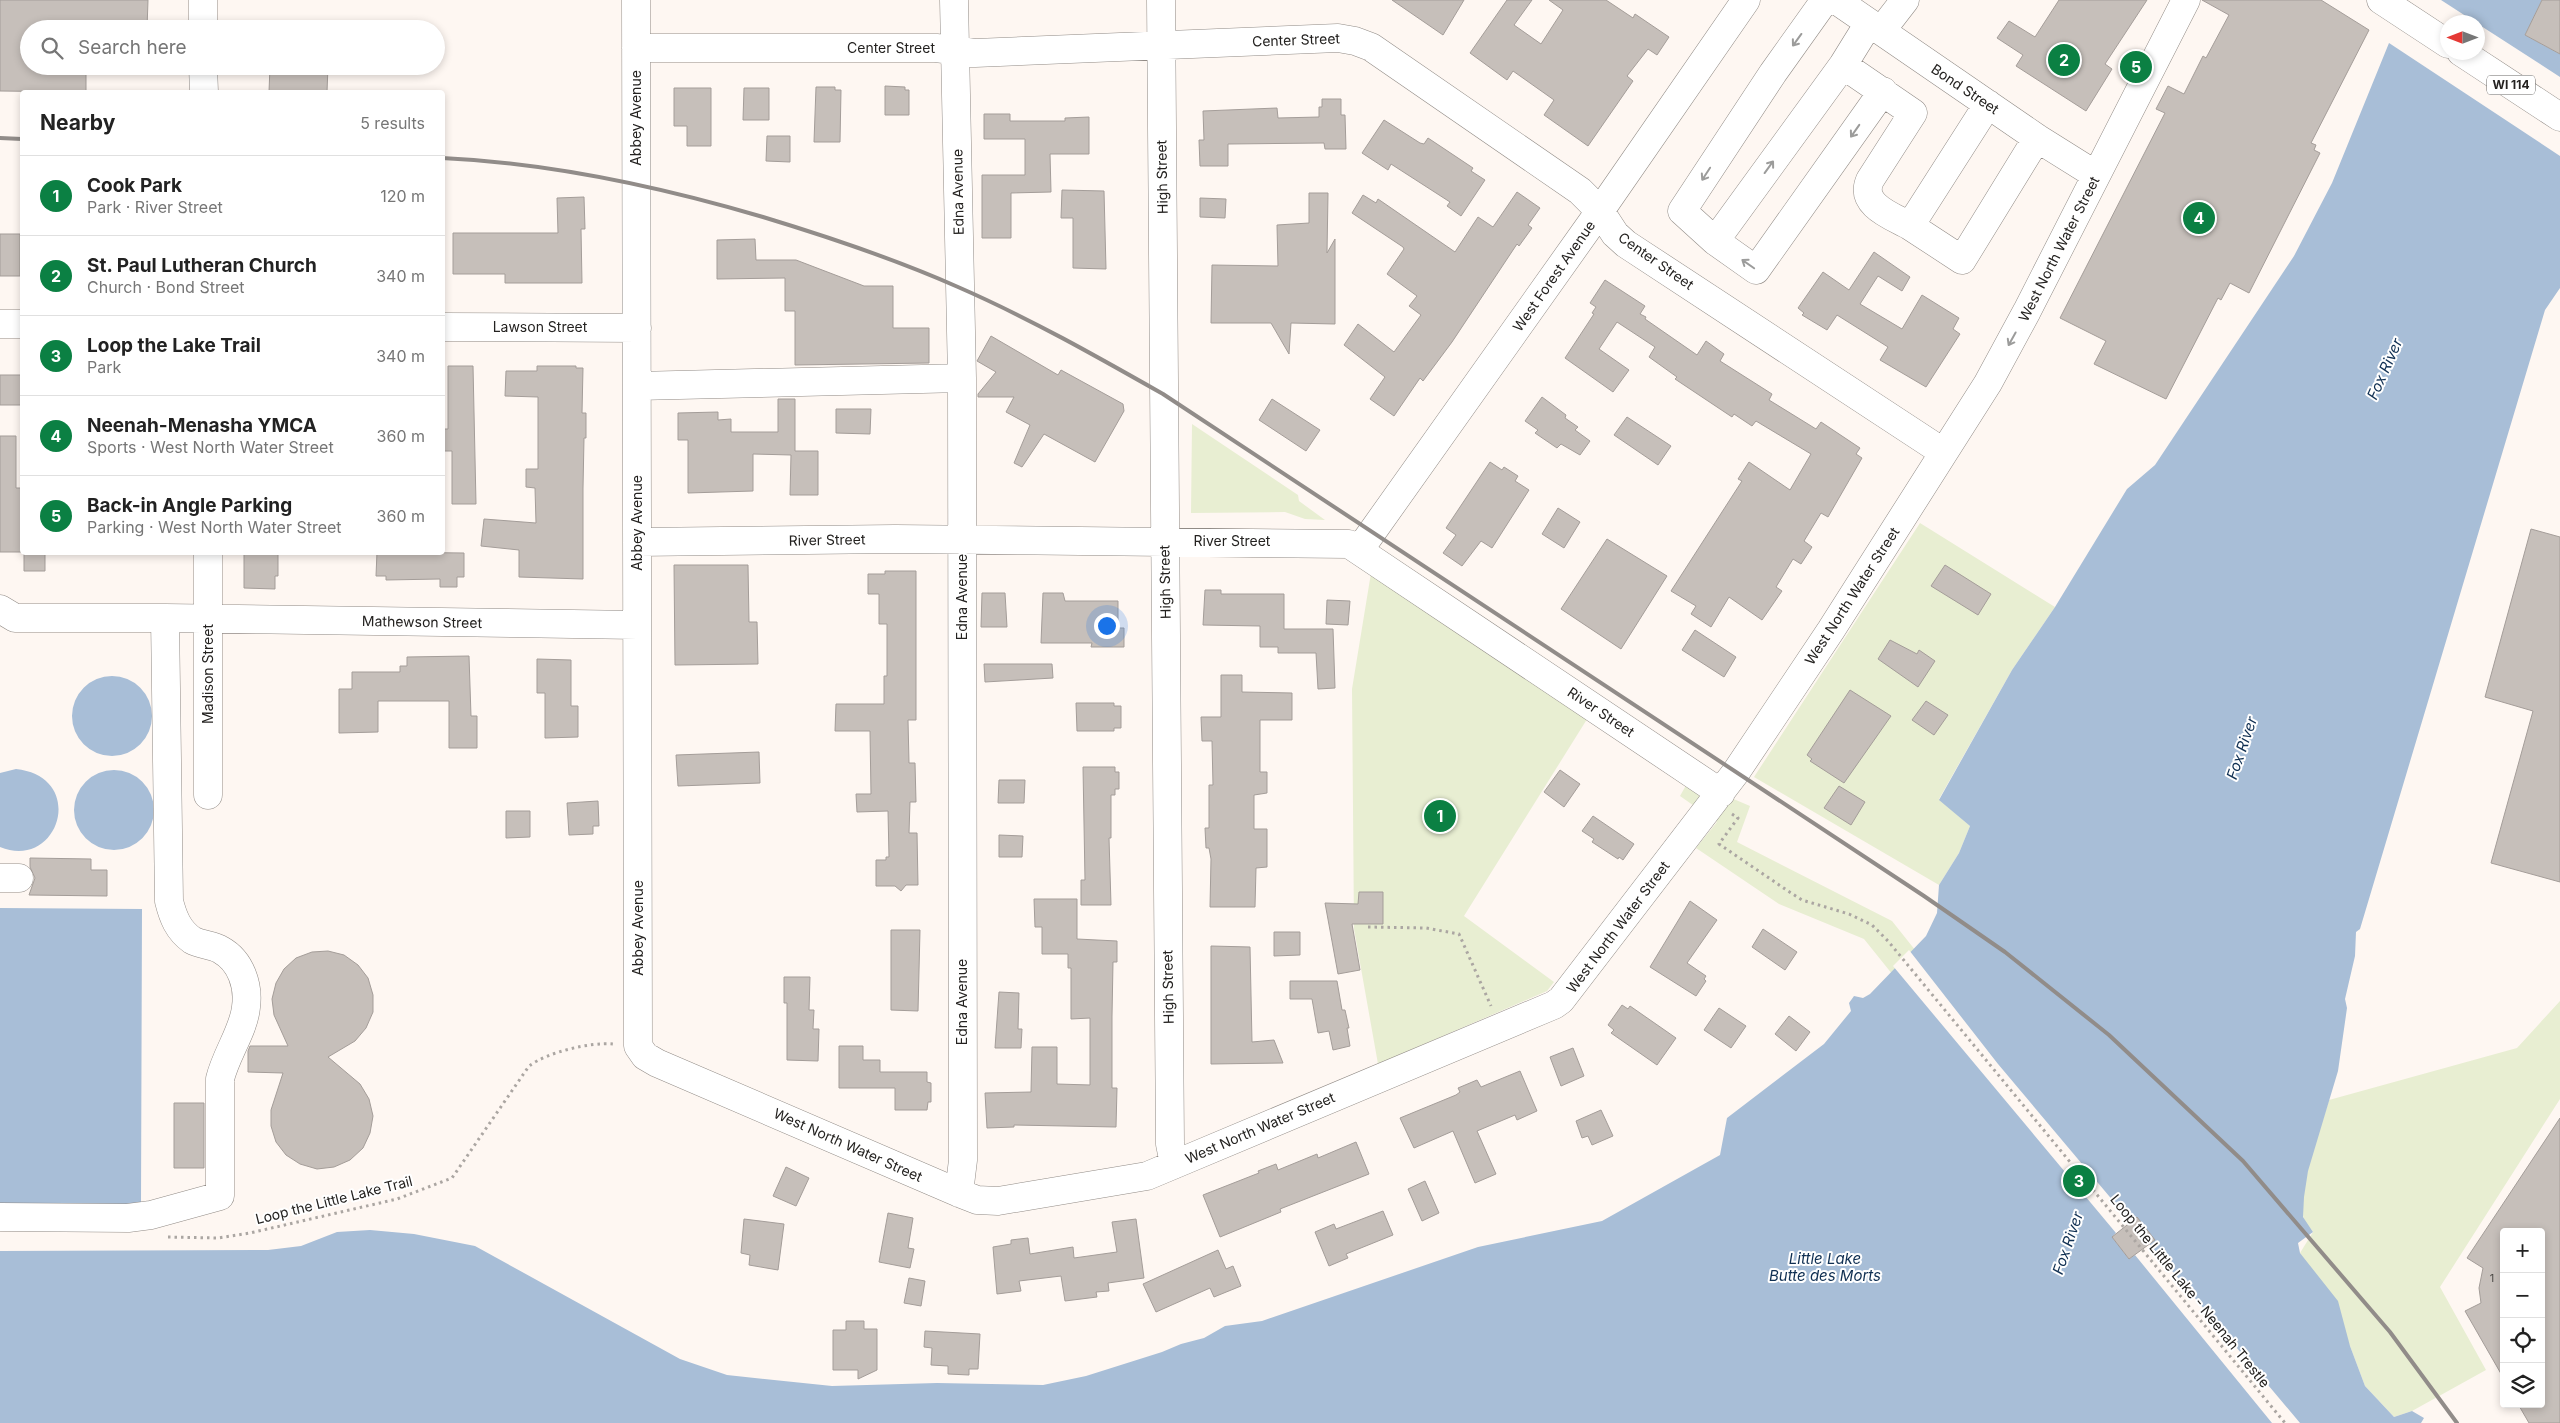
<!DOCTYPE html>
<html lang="en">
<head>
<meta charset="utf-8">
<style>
  :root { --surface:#fff; --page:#f6f6f6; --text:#222; --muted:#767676; --line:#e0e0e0; --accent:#0b8043 }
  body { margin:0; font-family:Inter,sans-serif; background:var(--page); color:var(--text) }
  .controls { position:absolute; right:15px; bottom:15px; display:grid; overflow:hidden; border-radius:5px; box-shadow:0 2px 8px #0003 }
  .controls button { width:45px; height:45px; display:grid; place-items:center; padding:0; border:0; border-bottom:1px solid var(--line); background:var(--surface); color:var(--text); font:25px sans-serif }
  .compass { position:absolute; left:2440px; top:15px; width:45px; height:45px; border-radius:50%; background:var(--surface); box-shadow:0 2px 8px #0003; rotate:270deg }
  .you { position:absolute; left:1106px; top:625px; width:18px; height:18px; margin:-12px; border:4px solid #fff; border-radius:50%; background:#1a73e8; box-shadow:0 0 0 8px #1a73e833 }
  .badge { display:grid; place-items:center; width:32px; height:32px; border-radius:50%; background:var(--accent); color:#fff; font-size:16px; font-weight:700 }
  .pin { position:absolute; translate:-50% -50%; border:2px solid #fff; box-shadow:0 1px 5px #0006 }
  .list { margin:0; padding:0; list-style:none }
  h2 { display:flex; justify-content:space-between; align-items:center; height:65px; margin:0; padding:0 20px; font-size:21px }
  h2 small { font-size:16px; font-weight:400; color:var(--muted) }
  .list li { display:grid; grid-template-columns:32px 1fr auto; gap:15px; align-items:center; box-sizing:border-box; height:80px; padding:0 20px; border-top:1px solid var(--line) }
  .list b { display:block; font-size:19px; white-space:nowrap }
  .list p { margin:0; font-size:16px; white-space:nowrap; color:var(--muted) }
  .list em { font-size:16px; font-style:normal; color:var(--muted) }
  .icon { flex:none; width:28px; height:28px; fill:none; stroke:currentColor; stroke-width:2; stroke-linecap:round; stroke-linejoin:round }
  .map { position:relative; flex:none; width:2560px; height:1423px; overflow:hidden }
  .search { position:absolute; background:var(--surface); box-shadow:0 2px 8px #0003; left:20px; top:20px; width:425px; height:55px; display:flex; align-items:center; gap:12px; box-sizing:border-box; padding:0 18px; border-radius:28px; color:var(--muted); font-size:19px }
  .panel { position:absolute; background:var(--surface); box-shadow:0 2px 8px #0003; left:20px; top:90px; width:425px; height:465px; border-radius:5px }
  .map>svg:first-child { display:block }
</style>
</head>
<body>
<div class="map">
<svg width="2560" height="1423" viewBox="0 0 2560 1423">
  <rect width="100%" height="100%" fill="#fef7f2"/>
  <path fill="#e8eed2" d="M1192,424L1298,495L1299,501L1325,520L1305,519L1285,512L1191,513Z
    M1920,523L2055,607L2012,670L1939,799L1970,826L1959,853L1939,885L1754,777Z
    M1371,573L1589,716L1464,916L1554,982L1547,991L1378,1064L1354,929L1352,689Z
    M1689,780L1750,806L1737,842L1892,921L2292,1423H2253L1864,939L1779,904L1696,848L1717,822L1680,796Z
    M2560,1001V1099L2440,1287L2486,1370L2412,1411L2394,1417L2365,1386L2350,1346L2300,1253L2313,1232C2310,1227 2303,1221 2303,1215C2299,1184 2320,1131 2329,1100L2517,1048Z"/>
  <path fill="#a8bed7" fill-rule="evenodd" d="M2397,0H2542L2525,35L2560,54V288L2545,310L2360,929L2356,932L2355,956L2345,999L2347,1008L2338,1071L2308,1171L2304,1197L2303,1217L2313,1232L2298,1243L2300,1253L2338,1301L2350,1346L2365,1386L2394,1417L2412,1411L2424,1418L2421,1423H0V1251L268,1250L301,1246L337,1232L370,1230L414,1234L475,1246L680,1359L727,1375L832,1386L937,1383L1043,1385L1086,1376L1162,1352L1181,1344L1204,1338L1225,1326L1262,1321L1478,1247L1602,1221L1720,1155L1727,1118L1824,1044L1851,1011L1849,1003L1854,996L1863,998L1870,994L1926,936L1937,913L1939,885L1959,853L1970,826L1939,800L2012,670L2055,607L2127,489L2155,465L2294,256L2332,183L2389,43ZM2448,22H2478V52H2448Z
    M72 716a40 40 0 1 1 80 0a40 40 0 1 1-80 0Z
    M16,769C88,777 59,871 0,847V773Z
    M74 810a40 40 0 1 1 80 0a40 40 0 1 1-80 0Z
    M0,908L142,909L141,1204L0,1205Z"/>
  <path fill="#fef7f2" d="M2395,0H2441L2475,22H2448V52H2478V24L2560,77V156L2386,41Z
    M1909,950L1998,1064L2300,1423H2272L2135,1255L2129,1259L2112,1237L2116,1233L1893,966Z"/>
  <path fill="#c6bfba" stroke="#a49d99" d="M0,0H148L147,29H29V66H86V92L0,91Z
    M1392,0H1464L1443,35Z
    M1507,0H1532L1514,25L1541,44L1563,10L1549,0H1606L1633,18L1635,14L1669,37L1657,55L1648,49L1627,76L1633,81L1588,146L1544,115L1554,100L1513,71L1507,80L1470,53Z
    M2059,0H2147L2105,64L2112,69L2086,111L2016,66L2023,55L1997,38L2009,21L2035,37Z
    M2202,0H2321L2369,30L2311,143L2316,145L2314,150L2320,153L2249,293L2230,283L2221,300L2218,298L2166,399L2094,364L2106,341L2060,318L2165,113L2156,109L2168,86L2184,94L2203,56L2206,58L2229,15Z
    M2542,0H2560V54L2525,35Z
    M270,66H328L327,92H269Z
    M885,86L905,87V90H909V115H885Z
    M816,87H835V90H841L840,142H814Z
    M674,88H711V146H687V126H674Z
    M744,88H769V120H743Z
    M1322,99H1341V115H1345L1346,149H1325L1324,143L1228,144V166H1200L1199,140H1204L1203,111L1277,108L1278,118L1319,117V107H1322Z
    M984,114H1010V121H1065V118L1089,117V154H1050L1051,192L1011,193V238H982V175H1025V139H984Z
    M1384,120L1420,143L1424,144L1428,138L1473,168L1471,171L1485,180L1461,216L1447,206L1450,202L1391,164L1388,170L1362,153Z
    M767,136H790V162L766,161Z
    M1062,190L1104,191L1106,269L1073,268V218H1061Z
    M1517,192L1540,208L1528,225L1532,228L1519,246L1517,244L1452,342L1423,381L1420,378L1394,416L1370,399L1385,377L1344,345L1358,324L1394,352L1421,315L1409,306L1417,296L1387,274L1404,249L1403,247L1352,213L1363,195L1376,203L1378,199L1455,252L1478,217L1493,227Z
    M1309,193H1328L1327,253L1335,239V324L1291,323L1289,354L1271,323H1211L1212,265L1278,266L1277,225L1309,223Z
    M584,197L585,229H581L582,283H505V274H453V233H558L557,198Z
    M1200,198L1226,199L1225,218L1200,217Z
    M0,234H20V276H0Z
    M755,239L756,260H796L864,286H893V328H929V363L795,365V311H785V278L717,279V240Z
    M1874,252L1910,277L1902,291L1878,276L1860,304L1902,329L1922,295L1959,318L1953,329L1960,334L1926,387L1880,360L1888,347L1837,315L1827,330L1802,315L1804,313L1798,308L1823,272L1849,290Z
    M1605,280L1645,306L1640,314L1646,317L1645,319L1697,355L1706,341L1724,354L1720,361L1772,394L1769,400L1816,429L1821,422L1860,448L1856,454L1862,458L1828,517L1821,513L1804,541L1812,547L1801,564L1793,559L1776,587L1782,591L1762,620L1729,597L1711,627L1691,614L1696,606L1671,591L1742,481L1738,479L1749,462L1790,490L1811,454L1756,421L1752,426L1734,414L1732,417L1675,379L1677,377L1649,357L1655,347L1617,322L1599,349L1629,370L1613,392L1565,358L1594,314L1592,313L1596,307L1590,303Z
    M991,336L1058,375L1061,370L1123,404L1124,411L1095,462L1044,434L1022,467L1014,463L1030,425L1006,412L1014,397H978V394L996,372L977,361Z
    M448,366H473L476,504H452V451H443V429H448Z
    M537,366H576V368H583L582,413H586V438H584L583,488V579L519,577V550L481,546L484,519L536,523L535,488L526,487V469H538V397L505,396L506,371H537Z
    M0,375H22V405H0Z
    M1542,397L1566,415L1565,418L1578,427L1575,430L1590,441L1580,455L1561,444L1557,448L1535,433L1538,430L1525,421Z
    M778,399H795V451H818V495H790L791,455L753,454V491L688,493V440H678V413L718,412V420L731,419V432H778Z
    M1272,399L1320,430L1306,451L1259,420Z
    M836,409H871L870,434L836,433Z
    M1627,417L1671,446L1658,465L1614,435Z
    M0,436H16V488H22V552H0Z
    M1490,462L1502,470L1504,467L1518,476L1515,481L1529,490L1492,548L1481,541L1462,566L1443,553L1456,535L1446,528Z
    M1558,508L1580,522L1564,548L1542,534Z
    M2531,529L2560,537V882L2491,863L2533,711L2485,697Z
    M1607,539L1667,576L1621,649L1561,609Z
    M24,552H45V571H24Z
    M244,552H278V576H275V589L244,588Z
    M377,552L464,553V577H457V587H440V579L386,580V576H376Z
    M674,565H748L749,622H757L758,664L675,665Z
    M1945,565L1991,594L1978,615L1931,586Z
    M885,571H916V720H908L909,763H915L916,802H910L909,833H917L918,885H906L901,891L895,886H876V860H886V857H889L888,811L857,812L856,794H871L870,731H835L836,704H884V676H887V624H879V594H868V574H885Z
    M1205,590H1221V594H1284V629H1333L1335,688L1318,689L1316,653H1278V647H1260V626L1203,625Z
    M982,593H1005L1007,627H981Z
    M1043,593H1063L1065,601H1118V628H1124V647H1091L1092,643H1041Z
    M1327,600L1350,601L1348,625L1326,624Z
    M1695,630L1736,657L1724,677L1682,650Z
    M1890,640L1917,654L1919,650L1935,661L1918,687L1878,659Z
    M469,656L471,716H477V748H449V701H378V732L339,733V689H352V672H400V666H407V657Z
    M537,659L571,660V706H578V737L545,738V693H537Z
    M984,664H1052L1053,678L985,682Z
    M1221,675H1242V692L1292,693V720H1260V772H1267V793L1254,795V829H1267V867L1256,868L1255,907H1210L1211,859L1209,848H1206L1205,828H1209V785H1213L1212,741H1202L1201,717H1221Z
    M1850,690L1891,716L1844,783L1810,761L1812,759L1807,755Z
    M1926,701L1948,715L1934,735L1912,720Z
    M1076,703H1114V706H1121V728H1114V731H1077Z
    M759,752L760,783L678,786L676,755Z
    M1083,767H1115V772H1119V789H1115V795H1111V838H1109L1111,905H1081V880H1085Z
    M1560,770L1580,784L1564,807L1544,792Z
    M999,780H1025L1024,803H998Z
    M1839,786L1865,802L1851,825L1824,808Z
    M598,801L599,826H593V834L569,835L567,803Z
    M506,811H530V837L506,838Z
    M1593,816L1634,844L1623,860L1619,857L1618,859L1592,842L1594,839L1582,831Z
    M999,835L1023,836L1022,857H999Z
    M30,858L91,859V870H107V896L29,895L35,878L30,867Z
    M1359,892H1383V924H1352L1360,970L1338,974L1325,903L1358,904Z
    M1034,899H1077V939L1117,941V962H1113L1112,1016V1088H1117L1116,1127L1014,1125V1127L987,1128L985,1093L1031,1092L1032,1047H1057V1084L1090,1085V1018L1071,1019V968H1068V954H1042V927H1035Z
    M1690,901L1717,920L1687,963L1706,976L1704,979L1706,981L1696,996L1650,967Z
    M1763,929L1797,952L1785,970L1752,947Z
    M891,930H920L918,1011L891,1010Z
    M1274,932H1300V955L1274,956Z
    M1211,946L1250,947L1252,1042L1274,1040L1283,1063L1211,1064Z
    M328,951L344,955L358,965L368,978L373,995V1012L366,1028L355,1041L328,1057L360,1084L369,1099L373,1116L370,1133L363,1148L350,1160L334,1167L317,1169L300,1164L286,1155L276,1142L271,1126V1110L283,1073L248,1072V1051L250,1046H288L274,1015L272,999L276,983L284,969L296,958L312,952Z
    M784,977H810L809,1010H814L813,1029H819L818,1061L787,1060V1003H784Z
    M1290,981H1337L1342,1010H1345L1349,1028H1347L1350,1046L1333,1050L1329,1031L1318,1033L1312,999H1290Z
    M999,992L1019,993L1018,1029H1022L1021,1048H995Z
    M1622,1005L1628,1009L1630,1006L1676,1038L1657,1065L1611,1033L1614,1030L1608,1025Z
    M1719,1008L1746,1026L1731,1048L1704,1030Z
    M1789,1016L1810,1032L1796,1051L1775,1034Z
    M839,1046H863V1060H880V1072H927V1082L931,1083V1102H928L927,1110H895V1088H839Z
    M1573,1048L1584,1076L1561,1086L1550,1057Z
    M1520,1071L1537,1111L1517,1120L1515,1115L1477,1131L1496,1174L1475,1183L1453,1131L1414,1148L1400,1118L1456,1095L1460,1092L1458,1088L1477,1080L1481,1087Z
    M174,1103H204V1168H174Z
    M1601,1110L1613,1136L1592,1145L1588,1136L1582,1138L1576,1121Z
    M2560,1118V1423H2529L2518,1404H2541V1232H2504V1379L2465,1311L2481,1303L2479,1288L2483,1268L2467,1258Z
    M1356,1142L1369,1174L1280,1209L1281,1212L1220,1237L1203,1195L1259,1173L1258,1171L1276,1164L1278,1170L1317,1154L1318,1158Z
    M786,1167L809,1178L796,1206L773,1196Z
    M1425,1181L1439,1213L1422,1221L1408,1189Z
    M1383,1211L1393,1235L1346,1254L1348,1258L1329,1266L1315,1232L1334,1224L1336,1229Z
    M888,1213L913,1218L908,1248L914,1249L910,1268L879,1262Z
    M2137,1217L2155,1240L2129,1259L2112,1237Z
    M744,1219L784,1224L778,1270L749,1265L750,1255L741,1253Z
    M1136,1219L1144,1278L1108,1283L1109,1291L1096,1292L1097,1297L1065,1301L1061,1276L1019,1281L1021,1291L997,1294L993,1247L1011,1244V1240L1028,1238L1030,1254L1073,1247L1074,1258L1117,1252L1112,1222Z
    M1218,1250L1226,1269L1233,1266L1241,1286L1214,1297L1210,1288L1156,1312L1143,1284Z
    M909,1278L925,1281L921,1306L904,1303Z
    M846,1321H864V1329H877V1370L858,1379V1370H833V1330H846Z
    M925,1331L980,1334L978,1369H969V1375L948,1374V1366L931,1365L932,1348L924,1347Z"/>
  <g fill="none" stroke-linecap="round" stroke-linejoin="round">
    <g stroke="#918b86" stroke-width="29">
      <path id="minor" d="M203,0V29
        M636,0L638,1046L645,1056L657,1063L959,1193L977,1200L998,1201L1147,1176L1554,1005L1561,1000L1736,772L1831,630L1988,383L2027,311L2186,0
        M954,0L962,378L963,1160L959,1193
        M1161,0L1170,1144L1174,1164
        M1825,0L1773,73L1682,211L1715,241L1843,65
        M1836,0L2037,138L2096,175
        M1869,23L1843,65L1913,113L1870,180C1859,205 1892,216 1910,226
        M1881,31L1905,0
        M636,48H936L975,53L1338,38L1355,41L1371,47L1580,191L1600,211L1615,234L1626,244L1943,452
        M203,66L204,92
        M1988,104L1910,226L1962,260L2037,138
        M1715,241L1756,270L1883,91
        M0,324H22
        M442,327L637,328
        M637,386L962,378
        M637,542L895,539L1349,544L1721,793
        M1360,549L1600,211L1746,0
        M0,609L15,618H165
        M208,795V552
        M0,878H19
        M0,1217L128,1218L151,1215L220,1196V1079C226,1054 244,1030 246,1007C249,986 241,961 221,950C213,945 201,945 192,940C178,930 173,917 169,901L165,618L637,625"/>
    </g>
    <g stroke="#918b86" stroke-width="29">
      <path id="major" d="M2381,0L2448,44
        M2461,52L2560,117"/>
    </g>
    <path stroke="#aba6a2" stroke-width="3" stroke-dasharray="2.5 4" stroke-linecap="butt" d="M1732,814L1738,818L1719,844L1788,891L1802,900L1849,914L1872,925L1888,941L2285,1423
      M1368,927L1426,928L1459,934L1491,1006
      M168,1237L218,1238L250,1233L397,1199L452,1178L529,1066C548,1052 590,1042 613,1044"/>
    <use href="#minor" stroke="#fff" stroke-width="28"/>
    <use href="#major" stroke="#fff" stroke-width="28"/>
    <path stroke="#918c89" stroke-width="4" d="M0,138L22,139
      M442,158C552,163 658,186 763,217C829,237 895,259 958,287C1029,318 1096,356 1163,394L1924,896L2005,952L2109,1035L2243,1161L2390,1332L2457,1423"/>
  </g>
  <defs><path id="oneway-shaft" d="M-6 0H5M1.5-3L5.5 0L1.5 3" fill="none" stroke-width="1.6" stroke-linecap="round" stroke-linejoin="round" transform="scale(1.25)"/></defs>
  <g stroke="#9c9c9b">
    <use href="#oneway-shaft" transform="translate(1797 40) rotate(126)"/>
    <use href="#oneway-shaft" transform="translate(1855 131) rotate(125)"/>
    <use href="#oneway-shaft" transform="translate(1769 167) rotate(-54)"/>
    <use href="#oneway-shaft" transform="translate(1706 174) rotate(123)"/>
    <use href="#oneway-shaft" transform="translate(1748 264) rotate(-145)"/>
    <use href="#oneway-shaft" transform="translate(2012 339) rotate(119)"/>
  </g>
  <g text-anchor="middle" stroke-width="4" stroke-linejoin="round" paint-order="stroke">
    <g font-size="11" fill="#4c4946">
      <text x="2492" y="1282">1</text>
    </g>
    <rect fill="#fff" stroke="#666463" stroke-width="1" x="2487" y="75.5" width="48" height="19" rx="4"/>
    <g font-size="12" font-weight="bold" fill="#242220">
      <text x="2511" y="89">WI 114</text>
    </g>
    <g font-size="14" fill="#242220" stroke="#fff">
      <text transform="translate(1296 40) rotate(-2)" y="5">Center Street</text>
      <text x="891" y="53">Center Street</text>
      <text transform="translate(1965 89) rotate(34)" y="5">Bond Street</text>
      <text transform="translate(636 118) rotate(-90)" y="5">Abbey Avenue</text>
      <text transform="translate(1162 177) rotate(-91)" y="5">High Street</text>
      <text transform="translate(958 192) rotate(-91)" y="5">Edna Avenue</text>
      <text transform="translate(2059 249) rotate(-63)" y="5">West North Water Street</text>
      <text transform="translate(1656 261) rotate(35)" y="5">Center Street</text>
      <text transform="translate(1554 276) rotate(-55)" y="5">West Forest Avenue</text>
      <text x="540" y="332">Lawson Street</text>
      <text transform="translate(637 523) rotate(-90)" y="5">Abbey Avenue</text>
      <text transform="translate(827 540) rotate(-1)" y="5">River Street</text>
      <text x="1232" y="546">River Street</text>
      <text transform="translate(1165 582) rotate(-91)" y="5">High Street</text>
      <text transform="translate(1852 596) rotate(-57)" y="5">West North Water Street</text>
      <text transform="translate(962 597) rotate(-90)" y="5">Edna Avenue</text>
      <text transform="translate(422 622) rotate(1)" y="5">Mathewson Street</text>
      <text transform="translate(208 674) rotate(-90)" y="5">Madison Street</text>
      <text transform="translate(1601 712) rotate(34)" y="5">River Street</text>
      <text transform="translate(1618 927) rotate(-53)" y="5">West North Water Street</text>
      <text transform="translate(638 928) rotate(-90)" y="5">Abbey Avenue</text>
      <text transform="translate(1168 987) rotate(-91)" y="5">High Street</text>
      <text transform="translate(962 1002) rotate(-90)" y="5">Edna Avenue</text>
      <text transform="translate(1260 1128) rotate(-23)" y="5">West North Water Street</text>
      <text transform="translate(848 1145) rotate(24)" y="5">West North Water Street</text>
      <text transform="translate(334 1200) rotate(-14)" y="5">Loop the Little Lake Trail</text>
      <text transform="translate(2190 1291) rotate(51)" y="5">Loop the Little Lake - Neenah Trestle</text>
    </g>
    <g font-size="15" font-style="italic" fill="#0f2f52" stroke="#fff">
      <text transform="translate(2385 369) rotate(-66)" y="5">Fox River</text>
      <text transform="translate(2242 748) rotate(-71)" y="5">Fox River</text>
      <text transform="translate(2068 1243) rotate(-71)" y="5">Fox River</text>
      <text x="1825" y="1264">Little Lake<tspan x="1825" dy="17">Butte des Morts</tspan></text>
    </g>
  </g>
</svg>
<div class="controls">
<button>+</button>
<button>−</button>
<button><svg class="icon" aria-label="locate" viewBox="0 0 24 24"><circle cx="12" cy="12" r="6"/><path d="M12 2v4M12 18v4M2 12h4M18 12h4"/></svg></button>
<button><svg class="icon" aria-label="layers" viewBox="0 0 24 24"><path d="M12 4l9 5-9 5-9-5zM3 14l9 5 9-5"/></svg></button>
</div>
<svg class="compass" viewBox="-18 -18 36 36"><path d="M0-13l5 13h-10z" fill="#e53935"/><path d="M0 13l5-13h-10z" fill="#767676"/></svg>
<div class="you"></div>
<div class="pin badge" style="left:1440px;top:816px">1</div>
<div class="pin badge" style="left:2064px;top:60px">2</div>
<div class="pin badge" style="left:2079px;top:1181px">3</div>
<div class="pin badge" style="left:2199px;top:218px">4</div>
<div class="pin badge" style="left:2136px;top:67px">5</div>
<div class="search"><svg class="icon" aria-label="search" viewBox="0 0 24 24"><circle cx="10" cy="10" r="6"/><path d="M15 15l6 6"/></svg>Search here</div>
<section class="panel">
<h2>Nearby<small>5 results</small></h2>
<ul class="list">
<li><span class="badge">1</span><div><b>Cook Park</b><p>Park · River Street</p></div><em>120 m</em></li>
<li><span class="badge">2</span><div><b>St. Paul Lutheran Church</b><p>Church · Bond Street</p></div><em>340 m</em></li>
<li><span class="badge">3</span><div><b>Loop the Lake Trail</b><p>Park</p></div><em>340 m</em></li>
<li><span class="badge">4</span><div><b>Neenah-Menasha YMCA</b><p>Sports · West North Water Street</p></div><em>360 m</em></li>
<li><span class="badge">5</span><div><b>Back-in Angle Parking</b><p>Parking · West North Water Street</p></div><em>360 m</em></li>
</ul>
</section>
</div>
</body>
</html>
